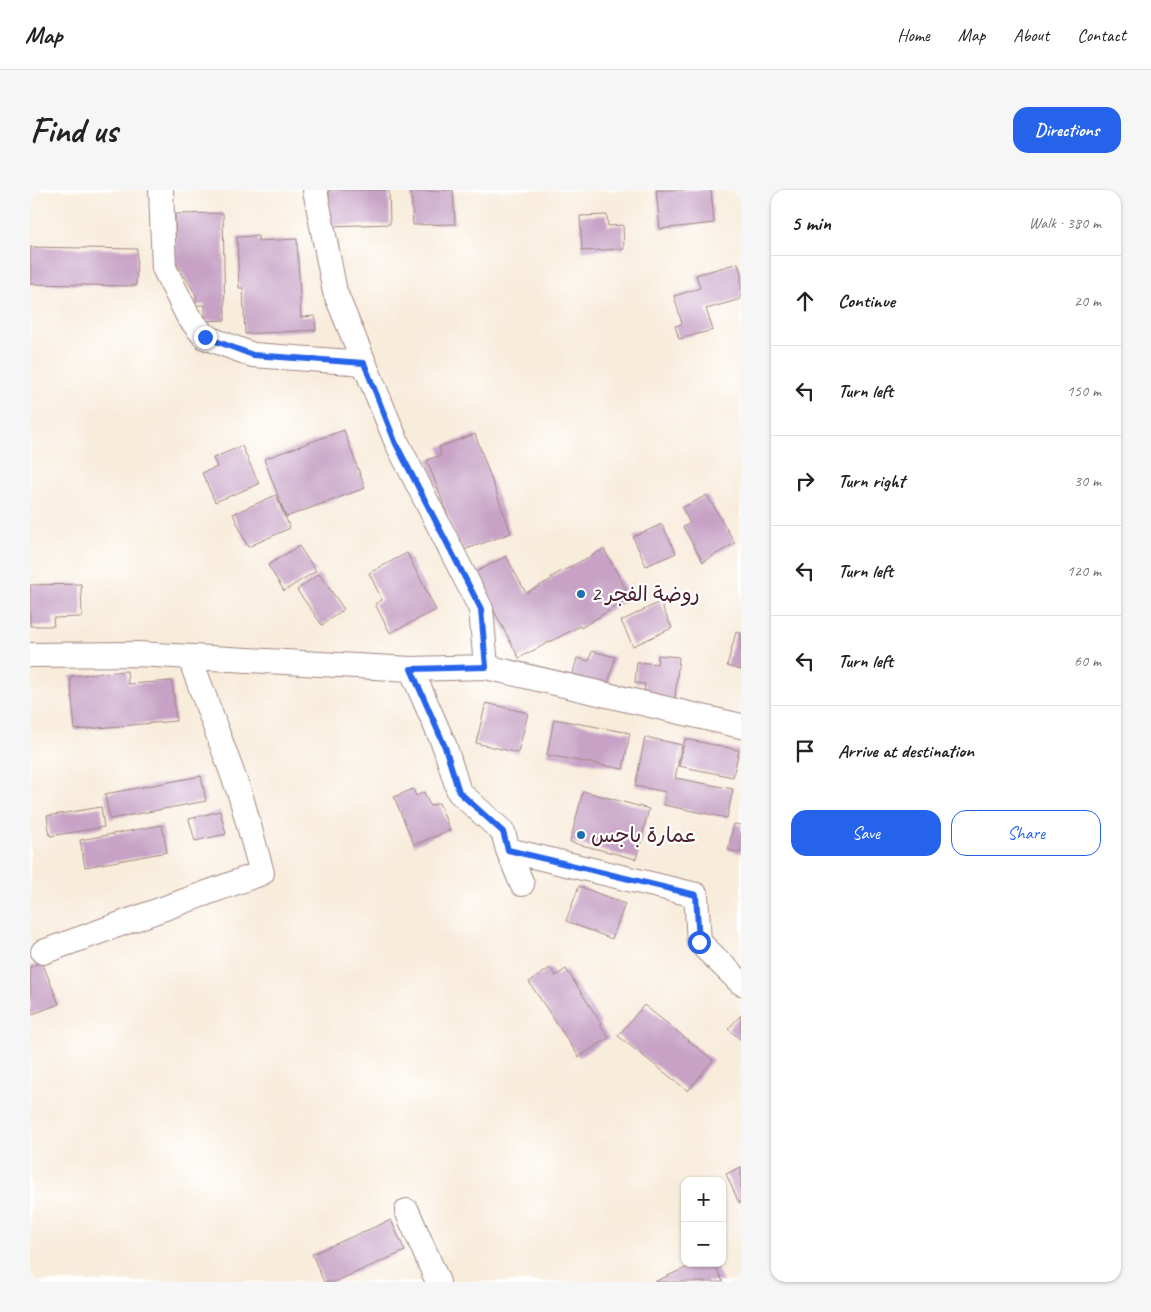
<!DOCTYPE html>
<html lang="en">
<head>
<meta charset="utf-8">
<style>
  :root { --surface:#fff; --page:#f6f6f6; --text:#222; --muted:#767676; --line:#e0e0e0; --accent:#2563eb }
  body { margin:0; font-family:Caveat,"Playpen Sans Arabic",sans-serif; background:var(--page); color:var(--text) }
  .controls { position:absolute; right:15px; bottom:15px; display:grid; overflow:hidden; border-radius:10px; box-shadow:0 1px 4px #0004 }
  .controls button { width:45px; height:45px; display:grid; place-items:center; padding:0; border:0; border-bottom:1px solid var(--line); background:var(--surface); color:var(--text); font:25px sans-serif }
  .stop { position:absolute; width:15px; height:15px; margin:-11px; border:4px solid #2563eb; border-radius:50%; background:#fff }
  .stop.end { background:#2563eb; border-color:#fff; box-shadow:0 1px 5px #0008 }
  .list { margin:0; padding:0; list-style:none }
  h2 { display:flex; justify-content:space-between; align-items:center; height:65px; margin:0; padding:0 20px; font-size:21px }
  h2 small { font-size:16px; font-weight:400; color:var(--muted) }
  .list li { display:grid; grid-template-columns:32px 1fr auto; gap:15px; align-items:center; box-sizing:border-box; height:90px; padding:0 20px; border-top:1px solid var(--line) }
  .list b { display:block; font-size:19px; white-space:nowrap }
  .list em { font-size:16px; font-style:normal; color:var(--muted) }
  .actions { display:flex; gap:10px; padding:15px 20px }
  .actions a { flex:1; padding:11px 0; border:1px solid var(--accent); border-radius:15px; text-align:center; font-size:18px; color:var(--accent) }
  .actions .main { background:var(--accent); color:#fff }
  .icon { flex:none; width:28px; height:28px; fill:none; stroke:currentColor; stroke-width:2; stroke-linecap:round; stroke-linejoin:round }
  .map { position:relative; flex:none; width:711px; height:1092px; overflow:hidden; border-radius:15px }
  header { display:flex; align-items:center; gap:30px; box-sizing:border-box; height:70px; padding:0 25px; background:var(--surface); border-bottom:1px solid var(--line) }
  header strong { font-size:24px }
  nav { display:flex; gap:28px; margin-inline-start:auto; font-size:18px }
  .intro { display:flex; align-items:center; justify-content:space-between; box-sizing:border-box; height:120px; padding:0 30px }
  h1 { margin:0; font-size:35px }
  .button { padding:12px 22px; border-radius:15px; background:var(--accent); color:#fff; font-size:18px; font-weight:700 }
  main { display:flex; gap:30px; padding:0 30px }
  aside { flex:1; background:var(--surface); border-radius:15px; box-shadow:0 1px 4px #0004 }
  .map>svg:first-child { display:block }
</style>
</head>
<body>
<header>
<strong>Map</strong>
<nav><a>Home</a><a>Map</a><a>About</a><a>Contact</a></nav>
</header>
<div class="intro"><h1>Find us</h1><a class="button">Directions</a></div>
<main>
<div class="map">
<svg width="711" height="1092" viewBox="0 0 711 1092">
  <rect width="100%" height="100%" fill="#fff"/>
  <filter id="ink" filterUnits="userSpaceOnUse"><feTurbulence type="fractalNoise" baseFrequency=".02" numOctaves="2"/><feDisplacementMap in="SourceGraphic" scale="10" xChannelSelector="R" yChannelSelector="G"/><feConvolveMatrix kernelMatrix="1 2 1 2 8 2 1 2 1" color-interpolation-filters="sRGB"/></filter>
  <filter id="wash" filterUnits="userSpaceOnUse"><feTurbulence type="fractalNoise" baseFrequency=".0096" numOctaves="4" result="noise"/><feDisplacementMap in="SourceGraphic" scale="20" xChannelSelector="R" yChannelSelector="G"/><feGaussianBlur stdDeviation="1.12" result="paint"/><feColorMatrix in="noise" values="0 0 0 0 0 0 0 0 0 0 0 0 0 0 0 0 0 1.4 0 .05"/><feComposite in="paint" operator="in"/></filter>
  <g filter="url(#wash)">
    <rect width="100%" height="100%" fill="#f8ecdb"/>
    <g id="blocks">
      <path fill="#c7a2c6" d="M299,0H359L360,34L300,36Z
        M423,0L425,34L383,35L381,2Z
        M626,0H681L684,33L630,39Z
        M193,23L195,130L175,131V115H166V105L146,72L145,24Z
        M577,25L578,36L593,35L594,59L552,61L550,26Z
        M228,46V51L267,49L271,127L285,126L286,140L215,144L213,98H209L207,47Z
        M0,57L107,59L106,96L0,94Z
        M708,73L711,83V109L676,119L683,140L649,149L645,136L652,134L644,106L670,98L666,85Z
        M314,240L335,298L256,327L234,269Z
        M445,244L481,343L431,361L397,270L411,265L409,257Z
        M212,256L229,294L185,312L172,283L187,277L183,268Z
        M246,305L260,338L218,357L203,324Z
        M677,305L705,353L673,372L653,337L660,333L652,318Z
        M632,334L646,363L616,376L603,347Z
        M269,356L286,381L254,401L238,375Z
        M574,359L601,409L583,418L551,438L550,436L489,468L444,383L476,366L496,403L522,389L521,387Z
        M377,363L406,420L360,443L345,414L352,410L339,383Z
        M289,384L314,419L292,435L267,400Z
        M51,394L52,427L23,428L24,436H0V395Z
        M630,412L642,438L603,456L591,431Z
        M706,442L711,443V480L697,476Z
        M562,461L585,467L577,500L541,491L547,468L559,471Z
        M628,465L649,467L645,508L614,505L615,494L605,493L607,472L627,474Z
        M97,481L98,494L142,491L146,531L45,540L40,486Z
        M456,513L498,523L488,563L446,553Z
        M524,529L600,543L593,579L517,565Z
        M615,547L652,555L645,588L703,599L697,628L634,615L636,602L605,596Z
        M655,549L709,560L703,587L649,576Z
        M171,586L176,611L80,629L75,604Z
        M383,599L386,606L394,602L400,616L409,613L420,640L384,655L364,607Z
        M553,601L619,619L606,669L540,652Z
        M71,617L74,637L20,646L17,626Z
        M190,621L196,644L165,651L159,629Z
        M704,634L711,635V663L698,660Z
        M132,635L137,662L55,677L50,650Z
        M549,696L595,714L582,749L536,731Z
        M12,772L29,814L0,825V777Z
        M520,778L526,786L536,779L571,833L570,834L579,848L549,867L499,792Z
        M614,815L683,870L658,901L588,846Z
        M711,825V850L698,839Z
        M711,977V1012L709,1013L696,984Z
        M361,1030L375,1061L304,1092H294L282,1064Z
        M667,1073H684L693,1092H624Z"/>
    </g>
  </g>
  <g filter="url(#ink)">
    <use href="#blocks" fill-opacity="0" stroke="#a18683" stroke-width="1"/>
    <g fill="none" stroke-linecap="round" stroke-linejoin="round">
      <g stroke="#a18683" stroke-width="26">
        <path id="minor" d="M131,0L134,78L158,126L175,147L223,165L334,173
          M285,0L305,102L367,253L451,419L456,477L711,536
          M0,465L107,464L381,479L456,477
          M381,479L415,557L429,602L473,642L478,660L492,694
          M478,660L666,705L669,752L711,793
          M13,762L232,683L211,607L160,468
          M377,1021L408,1092"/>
      </g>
      <use href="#minor" stroke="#fff" stroke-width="24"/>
    </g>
  </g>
  <g fill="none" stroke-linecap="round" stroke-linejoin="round" filter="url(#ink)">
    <path stroke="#2563eb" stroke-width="6" d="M175,147L223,165L334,173L366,254L451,419L456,477L381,479L415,557L429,602L473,642L478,660L666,705L669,752"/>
  </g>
  <g fill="#1f6fb2" stroke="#fff" stroke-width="2">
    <circle cx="551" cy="404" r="5"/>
    <circle cx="551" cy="645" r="5"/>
  </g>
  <g text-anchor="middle" stroke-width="4.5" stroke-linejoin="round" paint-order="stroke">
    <g font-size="21" fill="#4a1f2b" stroke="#fff" text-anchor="start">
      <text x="561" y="411">روضة الفجر 2</text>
      <text x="561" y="652">عمارة باجس</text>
    </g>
  </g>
</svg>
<div class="controls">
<button>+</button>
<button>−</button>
</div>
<div class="stop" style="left:669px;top:752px"></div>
<div class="stop end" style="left:175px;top:147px"></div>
</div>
<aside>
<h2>5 min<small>Walk · 380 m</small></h2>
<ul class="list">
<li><svg class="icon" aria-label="ahead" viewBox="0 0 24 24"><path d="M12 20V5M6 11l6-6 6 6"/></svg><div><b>Continue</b></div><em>20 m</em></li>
<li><svg class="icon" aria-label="left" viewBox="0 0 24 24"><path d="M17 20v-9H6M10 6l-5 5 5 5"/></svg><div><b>Turn left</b></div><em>150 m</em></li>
<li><svg class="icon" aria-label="right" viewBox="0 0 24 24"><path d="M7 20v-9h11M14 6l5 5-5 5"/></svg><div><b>Turn right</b></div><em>30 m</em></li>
<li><svg class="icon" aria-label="left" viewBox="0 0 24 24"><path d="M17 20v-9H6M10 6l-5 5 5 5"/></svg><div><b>Turn left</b></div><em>120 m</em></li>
<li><svg class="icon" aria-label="left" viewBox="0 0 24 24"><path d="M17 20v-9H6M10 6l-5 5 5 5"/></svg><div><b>Turn left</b></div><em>60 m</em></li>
<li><svg class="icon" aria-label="arrive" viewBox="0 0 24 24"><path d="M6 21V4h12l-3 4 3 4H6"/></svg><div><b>Arrive at destination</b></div></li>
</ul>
<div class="actions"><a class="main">Save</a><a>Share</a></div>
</aside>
</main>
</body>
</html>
